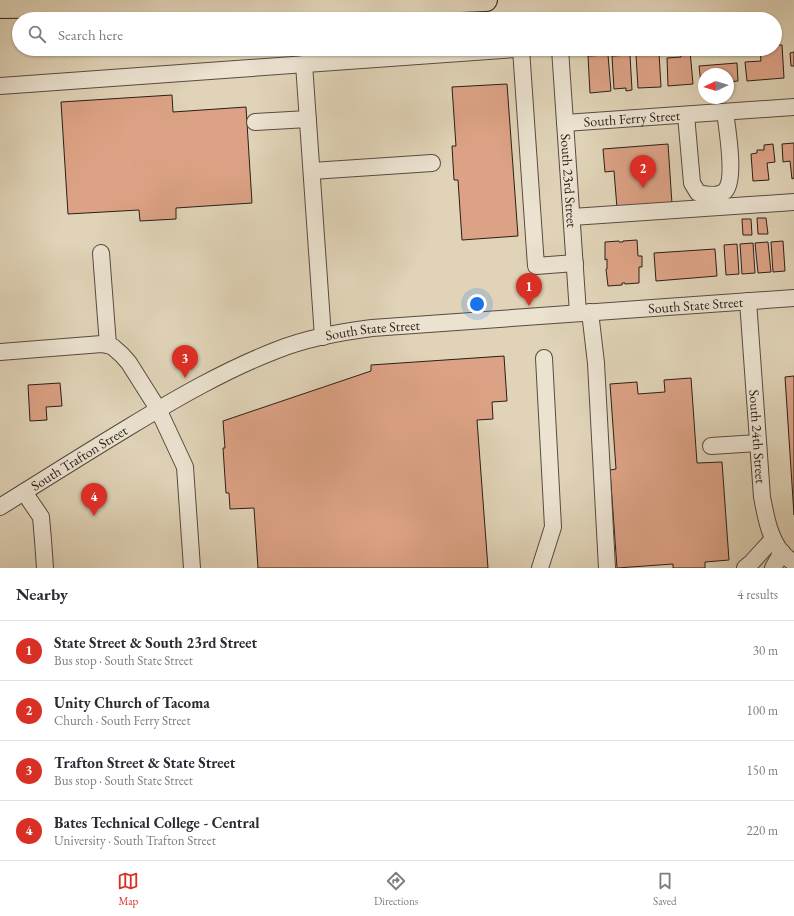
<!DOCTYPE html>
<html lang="en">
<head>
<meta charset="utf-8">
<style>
  :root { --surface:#fff; --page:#f7f7f7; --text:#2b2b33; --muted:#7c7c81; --line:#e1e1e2; --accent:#d93025 }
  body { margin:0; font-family:"EB Garamond",serif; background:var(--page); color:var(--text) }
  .compass { position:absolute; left:698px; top:68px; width:36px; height:36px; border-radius:50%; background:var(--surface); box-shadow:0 1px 3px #0004; rotate:266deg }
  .you { position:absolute; left:477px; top:304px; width:14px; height:14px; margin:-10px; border:3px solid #fff; border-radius:50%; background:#1a73e8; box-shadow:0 0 0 6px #1a73e833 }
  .badge { display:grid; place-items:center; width:26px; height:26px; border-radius:50%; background:var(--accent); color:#fff; font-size:13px; font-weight:700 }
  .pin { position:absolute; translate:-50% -33px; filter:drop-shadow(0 1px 2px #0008) }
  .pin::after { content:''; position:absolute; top:21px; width:14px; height:12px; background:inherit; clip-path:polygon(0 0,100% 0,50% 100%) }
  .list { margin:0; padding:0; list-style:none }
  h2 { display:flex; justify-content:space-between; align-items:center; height:52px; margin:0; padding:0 16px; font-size:17px }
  h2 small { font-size:13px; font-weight:400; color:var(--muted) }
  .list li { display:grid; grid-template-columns:26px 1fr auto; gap:12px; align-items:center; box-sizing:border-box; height:60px; padding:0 16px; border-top:1px solid var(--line) }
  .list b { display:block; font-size:15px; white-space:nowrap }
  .list p { margin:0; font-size:13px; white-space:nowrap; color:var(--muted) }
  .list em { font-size:13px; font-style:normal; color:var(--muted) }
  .icon { flex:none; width:22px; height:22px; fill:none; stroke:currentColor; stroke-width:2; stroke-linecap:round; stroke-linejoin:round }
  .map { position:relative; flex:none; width:794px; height:568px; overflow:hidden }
  .search { position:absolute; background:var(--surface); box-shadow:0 1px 3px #0004; left:12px; right:12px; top:12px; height:44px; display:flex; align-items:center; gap:10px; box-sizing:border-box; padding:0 14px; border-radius:22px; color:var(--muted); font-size:15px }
  .sheet { height:292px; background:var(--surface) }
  nav { display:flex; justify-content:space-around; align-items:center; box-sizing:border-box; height:56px; border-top:1px solid var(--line); background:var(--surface); font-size:11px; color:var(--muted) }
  nav a { display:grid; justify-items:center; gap:2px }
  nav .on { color:var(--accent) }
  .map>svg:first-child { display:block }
</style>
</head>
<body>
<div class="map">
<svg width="794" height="568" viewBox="0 0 794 568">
  <rect width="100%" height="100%" fill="#e0d3b7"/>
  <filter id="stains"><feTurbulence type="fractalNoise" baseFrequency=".005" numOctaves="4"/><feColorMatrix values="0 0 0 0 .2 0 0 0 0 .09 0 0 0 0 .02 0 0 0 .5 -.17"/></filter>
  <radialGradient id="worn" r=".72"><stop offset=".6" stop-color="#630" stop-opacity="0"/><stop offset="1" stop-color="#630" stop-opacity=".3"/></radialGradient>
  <path fill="#dca285" stroke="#2b1e18" d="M775,45H782L784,78L747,81L745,62L761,61L760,49H775Z
    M690,51L693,84L668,86L667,58L681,57V52Z
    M794,52V66H791L790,53Z
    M659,53L661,87L638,88L636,55Z
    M608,55L611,91L590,93L588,56Z
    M630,55L632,90L626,91V88L614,89L612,56Z
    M737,63L738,81L728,82V74H704V83L701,84L699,66Z
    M507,84L518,236L462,240L458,180H454L452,146H456L452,87Z
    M172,95L173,112L246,107L252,203L176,208V219L140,221L139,210L68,214L61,102Z
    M794,143V178L792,179L790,161L783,162L782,144Z
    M668,144L672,204L617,208L614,171L605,172L603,149Z
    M773,144L775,162L767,163L769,180L753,181L751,154L757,153V150H764V145Z
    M757,218H766L768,234H758Z
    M742,219H751L752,235H743Z
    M637,240L638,256H642V267H639V283L625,284V283H622V285L608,286L606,269H607V259L605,260V242L619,241V242H623V241Z
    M783,241L785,271L773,272L771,242Z
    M768,242L771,272L758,273L755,243Z
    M753,243L755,273L742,274L740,244Z
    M737,244L739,274L726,275L724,245Z
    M715,249L717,276L656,281L654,253Z
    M504,356L507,401L492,402L493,419L477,420L488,568H258L254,508L230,509L229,493H226L223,448H225L223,421L371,371V365Z
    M794,376V515L785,377Z
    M691,378L697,463L722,462L729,560L705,562V568H673V564L617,568L610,470L616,469L610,384L637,382L638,394L665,392L664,380Z
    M60,383L62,406L46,407L47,420L30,421L28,385Z"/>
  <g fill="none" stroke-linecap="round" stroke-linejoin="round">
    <g stroke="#584b40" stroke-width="18">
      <g id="minor">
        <path d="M521,49L536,266L575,263"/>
        <path id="s1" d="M560,49L578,313"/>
        <path d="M304,64L323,337"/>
        <path d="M0,86L516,49"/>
        <path d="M686,115L692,183L698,193C707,195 718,197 725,191C736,180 727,127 725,112"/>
        <path d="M255,122L308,119"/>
        <path id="s2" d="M565,123L794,107"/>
        <path d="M312,171L432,163"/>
        <path d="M572,217L794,202"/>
        <path d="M101,253L108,345"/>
        <path id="s3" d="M748,301L762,497C766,517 769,537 782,553C786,557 790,560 794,563"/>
        <path d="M590,312L596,363L607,568"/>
        <path d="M0,352L102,344L108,345L113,347L122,355L129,363L158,409L185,467L192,568"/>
        <path d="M711,446L758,443"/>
        <path d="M24,492L41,517L43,540L45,568"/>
        <path id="s4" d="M0,507C43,480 86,453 129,427C177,398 225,370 277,350C307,338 340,332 372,328L794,298"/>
        <path d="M540,568L553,527L544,358"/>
        <path d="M745,568L751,563L773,539"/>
        <path d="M773,568L782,552"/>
      </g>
    </g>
    <g stroke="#2b1e18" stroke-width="24">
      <path id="highway" d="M0,7L158,5L192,11L486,0"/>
    </g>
    <use href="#minor" stroke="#ebe2d0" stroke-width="16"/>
    <use href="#highway" stroke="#e0d3b7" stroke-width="22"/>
  </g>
  <g text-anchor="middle" stroke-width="3" stroke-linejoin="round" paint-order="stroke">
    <g font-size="14" fill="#2b1e18" stroke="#ebe2d0">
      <text dy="5" stroke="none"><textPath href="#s2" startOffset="67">South Ferry Street</textPath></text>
      <text dy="5" stroke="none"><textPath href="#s1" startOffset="132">South 23rd Street</textPath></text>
      <text dy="5" stroke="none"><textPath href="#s4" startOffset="741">South State Street</textPath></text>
      <text dy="5" stroke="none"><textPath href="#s4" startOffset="417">South State Street</textPath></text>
      <text dy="5" stroke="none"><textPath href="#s3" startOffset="136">South 24th Street</textPath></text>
      <text dy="5" stroke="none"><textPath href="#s4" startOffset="93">South Trafton Street</textPath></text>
    </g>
  </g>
  <rect width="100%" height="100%" filter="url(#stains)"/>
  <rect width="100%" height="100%" fill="url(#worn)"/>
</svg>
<svg class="compass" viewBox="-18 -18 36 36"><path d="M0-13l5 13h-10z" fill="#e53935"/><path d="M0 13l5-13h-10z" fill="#7c7c81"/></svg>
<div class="you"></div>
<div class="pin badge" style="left:529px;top:306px">1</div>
<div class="pin badge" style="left:643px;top:188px">2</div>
<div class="pin badge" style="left:185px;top:378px">3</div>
<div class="pin badge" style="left:94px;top:516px">4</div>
<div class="search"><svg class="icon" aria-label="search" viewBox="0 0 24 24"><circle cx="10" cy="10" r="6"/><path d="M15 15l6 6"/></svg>Search here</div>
</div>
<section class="sheet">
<h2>Nearby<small>4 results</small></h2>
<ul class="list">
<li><span class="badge">1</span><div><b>State Street &amp; South 23rd Street</b><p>Bus stop · South State Street</p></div><em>30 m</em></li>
<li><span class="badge">2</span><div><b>Unity Church of Tacoma</b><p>Church · South Ferry Street</p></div><em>100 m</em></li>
<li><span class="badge">3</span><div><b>Trafton Street &amp; State Street</b><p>Bus stop · South State Street</p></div><em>150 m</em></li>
<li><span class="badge">4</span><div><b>Bates Technical College - Central</b><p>University · South Trafton Street</p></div><em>220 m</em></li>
</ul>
</section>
<nav>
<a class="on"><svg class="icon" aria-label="map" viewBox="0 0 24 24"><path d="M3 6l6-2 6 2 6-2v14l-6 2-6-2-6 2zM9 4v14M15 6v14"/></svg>Map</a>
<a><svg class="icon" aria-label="directions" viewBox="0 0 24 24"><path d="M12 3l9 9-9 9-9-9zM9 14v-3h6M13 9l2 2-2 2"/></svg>Directions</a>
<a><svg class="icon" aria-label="saved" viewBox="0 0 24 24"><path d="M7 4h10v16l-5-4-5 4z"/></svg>Saved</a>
</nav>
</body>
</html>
